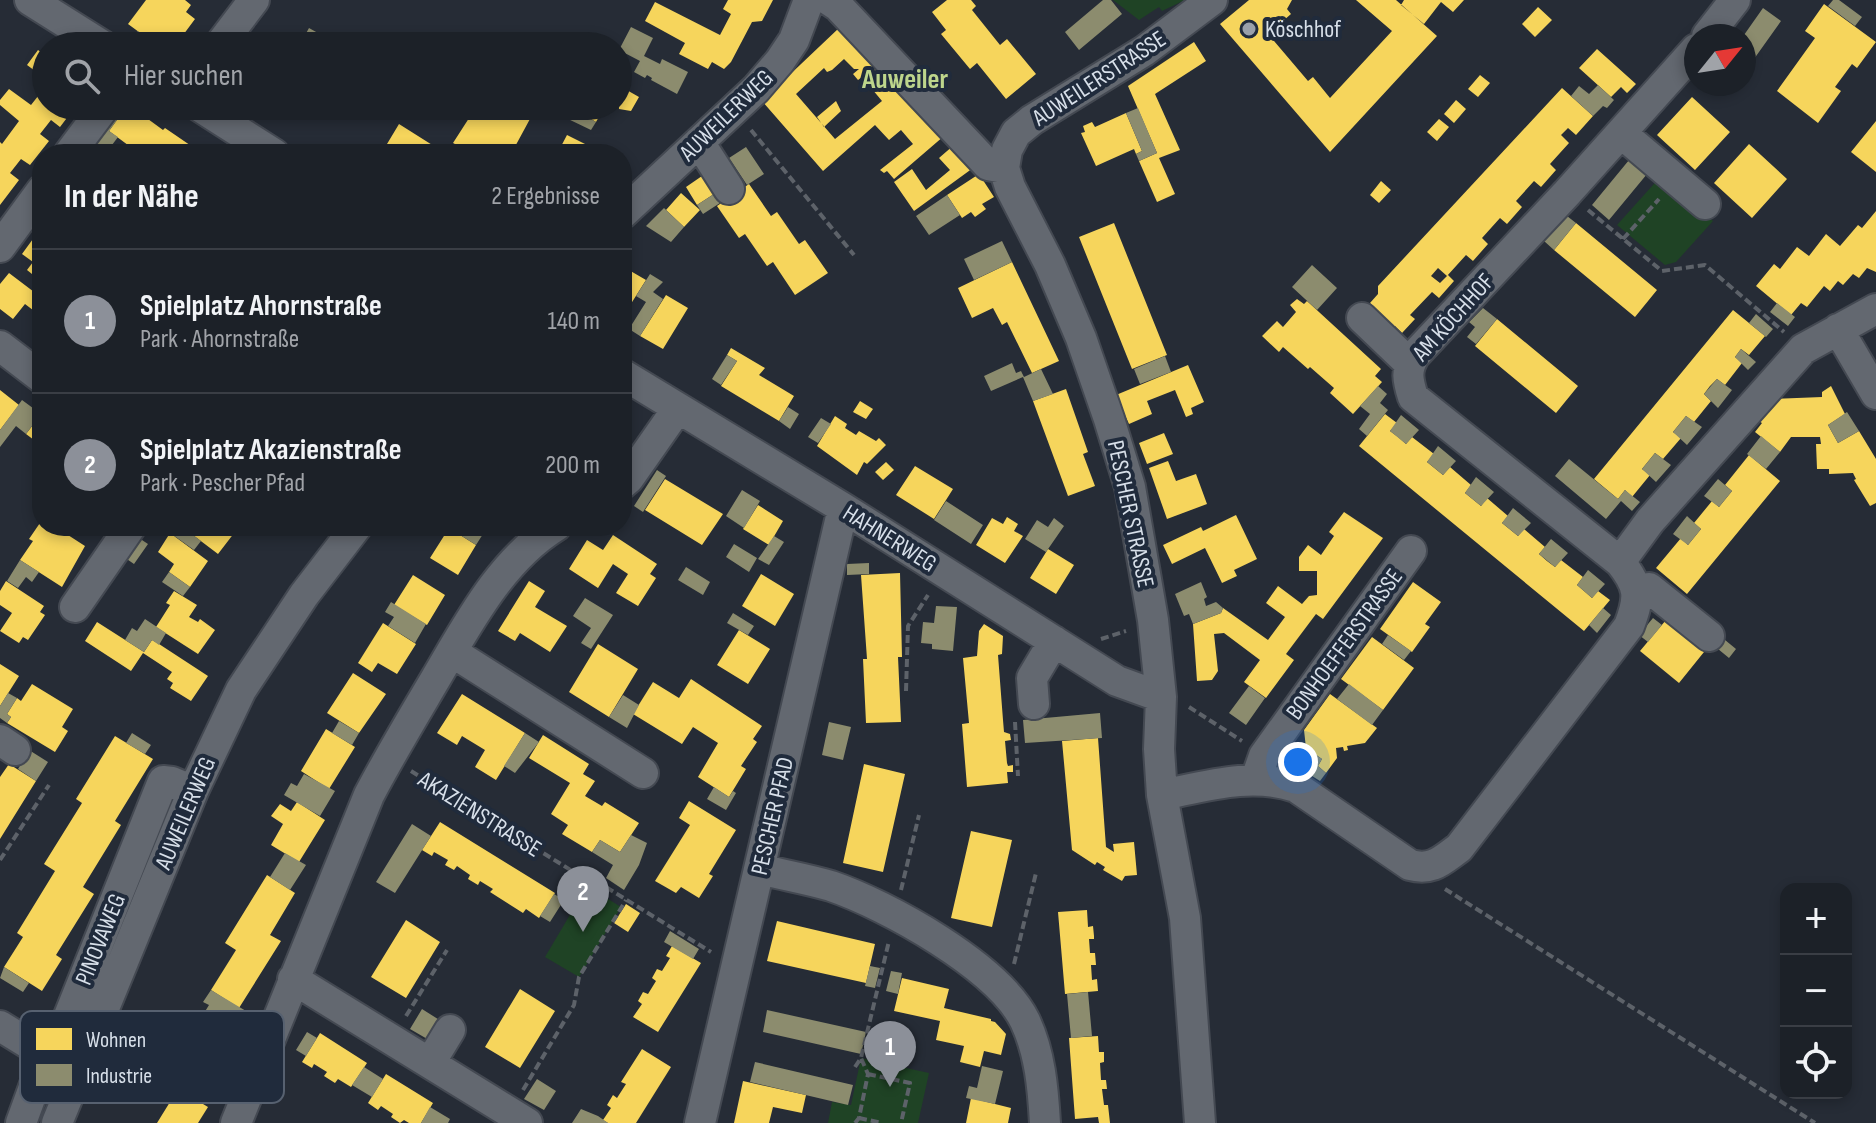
<!DOCTYPE html>
<html lang="de">
<head>
<meta charset="utf-8">
<style>
  :root { --surface:#1c2128; --page:#292e34; --text:#f1f3f6; --muted:#a0a3a8; --line:#3a3e45; --accent:#8c9099 }
  body { margin:0; font-family:"Sofia Sans Condensed",sans-serif; background:var(--page); color:var(--text) }
  .controls { position:absolute; right:24px; bottom:24px; display:grid; overflow:hidden; border-radius:16px; box-shadow:0 4px 12px #0003 }
  .controls button { width:72px; height:72px; display:grid; place-items:center; padding:0; border:0; border-bottom:2px solid var(--line); background:var(--surface); color:var(--text); font:40px sans-serif }
  .compass { position:absolute; left:1684px; top:24px; width:72px; height:72px; border-radius:50%; background:var(--surface); box-shadow:0 4px 12px #0003; rotate:60deg }
  .you { position:absolute; left:1298px; top:762px; width:28px; height:28px; margin:-20px; border:6px solid #fff; border-radius:50%; background:#1a73e8; box-shadow:0 0 0 12px #1a73e833 }
  .badge { display:grid; place-items:center; width:52px; height:52px; border-radius:50%; background:var(--accent); color:#fff; font-size:26px; font-weight:700 }
  .pin { position:absolute; translate:-50% -66px; filter:drop-shadow(0 2px 4px #0008) }
  .pin::after { content:''; position:absolute; top:42px; width:28px; height:24px; background:inherit; clip-path:polygon(0 0,100% 0,50% 100%) }
  .list { margin:0; padding:0; list-style:none }
  h2 { display:flex; justify-content:space-between; align-items:center; height:104px; margin:0; padding:0 32px; font-size:34px }
  h2 small { font-size:26px; font-weight:400; color:var(--muted) }
  .list li { display:grid; grid-template-columns:52px 1fr auto; gap:24px; align-items:center; box-sizing:border-box; height:144px; padding:0 32px; border-top:2px solid var(--line) }
  .list b { display:block; font-size:30px; white-space:nowrap }
  .list p { margin:0; font-size:26px; white-space:nowrap; color:var(--muted) }
  .list em { font-size:26px; font-style:normal; color:var(--muted) }
  .icon { flex:none; width:44px; height:44px; fill:none; stroke:currentColor; stroke-width:2; stroke-linecap:round; stroke-linejoin:round }
  .map { position:relative; flex:none; width:1876px; height:1123px; overflow:hidden }
  .search { position:absolute; background:var(--surface); box-shadow:0 4px 12px #0003; left:32px; top:32px; width:600px; height:88px; display:flex; align-items:center; gap:20px; box-sizing:border-box; padding:0 28px; border-radius:44px; color:var(--muted); font-size:30px }
  .panel { position:absolute; background:var(--surface); box-shadow:0 4px 12px #0003; left:32px; top:144px; width:600px; height:392px; border-radius:32px }
  .map>svg:first-child { display:block }
</style>
</head>
<body>
<div class="map">
<svg width="1876" height="1123" viewBox="0 0 1876 1123">
  <rect width="100%" height="100%" fill="#262c36"/>
  <path fill="#1f4325" d="M1113,0H1185L1162,11L1159,7L1139,20Z
    M1661,176L1713,221L1676,262L1665,265L1617,225Z
    M587,886L621,907L579,977L545,957Z
    M861,1058L929,1073L918,1123H828L832,1102L851,1105Z"/>
  <path fill="#f6d55c" fill-rule="evenodd" d="M146,0H185L191,5L186,12L195,19L175,46L166,40L158,46L128,24Z
    M728,0H773L762,21L752,22L731,62L724,69L712,62L708,69L679,54L685,43L645,21L655,2L720,35L731,14L723,9Z
    M947,0H971L976,6L972,10L1000,45L1007,39L1036,74L1006,99L977,63L970,69L941,34L946,30L932,12Z
    M1249,0H1292L1287,9L1291,14L1268,34L1308,81L1313,77L1330,98L1392,31L1356,0H1396L1437,36L1330,152L1220,24Z
    M1404,0H1464L1453,12L1441,2L1424,24L1401,5Z
    M1824,4L1876,42L1857,68L1852,64L1835,87L1841,91L1818,123L1777,91L1815,38L1805,31Z
    M1538,7L1552,20L1535,37L1522,24Z
    M839,28L944,136L894,179L887,171L884,173L880,170L913,144L901,130L889,140L875,125L823,171L762,101ZM844,59L854,69H859L853,74L858,80L862,77L882,101L835,139L796,94L824,68L827,72L832,70Z
    M1194,42L1206,61L1155,94L1180,150L1159,158L1175,194L1157,202L1139,161L1157,153L1128,86Z
    M1597,49L1636,84L1627,93L1621,87L1611,97L1579,68Z
    M38,50L46,56V79L27,65Z
    M1480,75L1490,83L1478,97L1468,89Z
    M618,85L639,97L631,111L619,109Z
    M46,86V106H76L60,127L51,120L40,134L49,141L30,165L21,159L10,173L19,180L0,205V142L2,144L19,121L0,105V100L9,89L31,105Z
    M1562,88L1593,116L1576,135L1568,128L1561,135L1569,143L1550,164L1556,170L1541,187L1534,181L1516,201L1522,207L1507,224L1500,218L1482,238L1488,244L1473,261L1466,255L1447,276L1438,268L1431,276L1440,283L1448,275L1454,281L1439,298L1432,292L1410,315L1415,319L1402,333L1395,326L1387,334L1365,314L1373,306L1370,303L1378,294V286Z
    M1692,97L1730,132L1695,170L1657,135Z
    M1456,100L1466,109L1454,123L1444,114Z
    M836,101L841,111L824,127L817,117Z
    M488,106H537L511,154H474L453,143L471,115L481,120Z
    M569,106H605L596,122Z
    M137,111L163,130L165,128L203,154H140L109,131L122,113L131,120Z
    M1126,113L1142,151L1136,154L1134,149L1096,166L1081,133L1085,132L1083,126L1092,122L1095,127Z
    M1439,119L1449,127L1437,141L1427,132Z
    M1876,121V172L1851,152Z
    M399,124L437,148L433,154H381Z
    M567,135L605,154H557Z
    M1749,144L1787,179L1752,218L1714,183Z
    M954,145L973,168L914,211L894,182L912,169L926,190L950,170L939,158Z
    M979,174L994,197L982,204L986,209L975,217L971,212L962,218L947,195Z
    M702,176L714,194L697,205L686,187Z
    M1381,181L1391,190L1379,203L1370,195Z
    M749,184L771,216L777,212L799,244L805,240L828,273L795,295L773,262L767,266L745,234L739,238L717,206Z
    M681,193L700,210L684,227L666,210Z
    M1876,211V272L1867,268L1859,278L1853,274L1843,285L1838,281L1830,291L1824,286L1807,307L1801,303L1791,315L1756,286L1774,264L1780,269L1797,247L1809,256L1826,234L1840,246L1858,225L1862,228Z
    M1114,223L1167,355L1132,369L1079,237Z
    M1576,223L1657,290L1635,317L1554,250Z
    M38,232L42,235V282L27,270L33,262L22,254Z
    M1012,262L1059,361L1032,373L1007,322L1002,325L993,308L972,318L958,288Z
    M622,266L646,280L622,318Z
    M9,273L42,298V317L25,304L13,319L0,309V284Z
    M666,295L688,308L663,349L640,336Z
    M1297,299L1304,304L1307,301L1381,369L1375,376L1382,382L1353,414L1330,393L1334,388L1310,367L1308,369L1283,347L1279,352L1262,336L1277,321L1283,327L1296,312L1290,305Z
    M1733,310L1765,336L1749,355L1741,349L1735,357L1742,363L1725,385L1717,379L1710,386L1704,394L1711,401L1694,422L1686,416L1673,432L1681,438L1663,459L1655,453L1642,469L1650,475L1632,497L1625,490L1618,499L1594,479Z
    M1497,319L1578,386L1556,413L1475,346Z
    M731,348L765,368L759,375L794,396L779,421L721,386L737,361L727,355Z
    M1188,365L1204,402L1191,408L1193,414L1186,417L1175,390L1147,401L1152,414L1129,424L1116,395Z
    M1831,386L1845,414L1828,425L1838,443L1859,431L1876,459V503L1870,506L1854,480L1856,479L1853,473L1829,474V469H1817L1816,444H1821L1820,437H1791L1780,452L1755,432L1762,423L1757,420L1775,399L1822,397V392Z
    M1066,389L1088,452L1083,454L1095,486L1068,496L1033,401Z
    M0,390L19,405L0,430Z
    M860,401L873,409L866,419L853,412Z
    M42,413V446L26,434Z
    M1385,414L1397,423L1390,431L1398,437L1406,444L1412,437L1434,454L1427,462L1443,475L1450,467L1471,485L1465,493L1481,506L1487,498L1508,516L1502,523L1518,536L1524,529L1545,547L1539,554L1547,561L1555,567L1561,560L1583,577L1577,585L1584,591L1592,598L1598,591L1610,600L1584,631L1359,446Z
    M835,416L847,424L845,428L856,435L859,431L876,441L879,438L886,445L867,464L864,462L857,475L817,446Z
    M1164,433L1173,454L1147,464L1139,443Z
    M1749,455L1780,481L1687,594L1656,568L1681,538L1688,545L1701,529L1694,523L1712,501L1719,507L1732,491L1725,485Z
    M1168,461L1176,481L1196,474L1207,504L1167,519L1149,468Z
    M886,462L894,470L883,480L875,472Z
    M915,466L953,489L934,519L896,495Z
    M665,479L723,514L702,545L645,510Z
    M758,505L783,521L769,545L743,529Z
    M1344,512L1383,538L1323,619L1316,614L1286,654L1294,660L1266,698L1244,682L1260,660L1224,633L1214,634L1218,671L1212,680L1197,681L1193,624L1221,613L1223,608L1268,640L1285,617L1266,603L1278,586L1302,604L1309,596L1317,595V571H1299V557L1308,545L1321,555L1334,536L1329,532Z
    M1236,515L1257,559L1234,570L1237,576L1222,583L1205,548L1172,564L1163,545L1201,527L1203,531Z
    M1007,517L1018,524L1014,531L1023,536L1005,563L976,545L992,518L1003,524Z
    M42,520V526H54L85,546L62,587L20,560L33,541L29,539Z
    M181,526H234L238,528L218,554Z
    M449,528L476,545L458,575L430,558Z
    M170,533L208,561L190,587L169,572L174,564L158,552Z
    M613,535L657,564L650,574L656,578L638,606L616,593L628,574L613,564L598,588L569,569L587,540L603,550Z
    M1048,549L1074,565L1056,594L1030,578Z
    M900,573L902,657H898L901,722L866,723L863,659H867L861,575Z
    M761,574L794,594L775,626L742,606Z
    M413,575L445,595L427,625L394,605Z
    M6,581L44,606L40,612L45,615L28,640L23,637L19,643L0,631L12,613L0,605V591Z
    M529,581L545,591L535,607L567,626L550,652L520,633L515,641L498,631Z
    M1413,582L1441,602L1425,624L1430,627L1412,652L1380,629Z
    M174,591L197,605L189,617L198,622L200,619L215,630L198,654L156,627L170,605L166,603Z
    M1666,620L1704,652L1679,683L1640,651Z
    M97,622L144,652L152,640L159,644L208,676L191,701L170,688L173,683L167,679L172,672L143,653L131,671L85,641Z
    M383,623L416,644L397,674L378,663L372,672L358,663Z
    M984,624L1003,636L1002,654L998,655L1003,720L1004,732L1010,734L1011,740L1005,741L1007,763L1008,766L1013,765V772H1007L1008,783L967,787L962,724L969,723L963,658L977,656L979,631Z
    M739,630L770,649L748,684L717,665Z
    M1372,637L1414,668L1383,710L1341,679Z
    M598,644L638,669L609,717L569,692Z
    M0,664L19,676L0,706Z
    M353,673L386,694L359,733L327,713Z
    M691,679L762,726L753,739L757,742L741,766L746,769L729,797L698,777L718,743L693,727L682,744L633,714L653,682L679,698Z
    M32,684L73,709L62,727L68,731L55,752L7,723L11,717L7,714L17,698L21,701Z
    M462,694L525,733L496,780L475,767L485,750L462,736L457,745L437,733Z
    M1330,694L1377,728L1365,743L1347,746L1348,750L1344,751L1343,747L1336,748L1337,758L1326,773L1318,766L1322,759L1306,748L1304,730Z
    M326,729L355,747L329,789L301,771Z
    M543,735L589,764L583,774L595,781L585,796L602,806L605,802L639,823L620,852L600,840L592,852L562,834L568,825L551,814L570,783L529,758Z
    M115,736L153,759L115,821L121,825L83,887L94,894L56,955L62,959L42,991L4,967L23,937L17,933L55,871L44,864L82,803L76,799Z
    M1098,738L1106,847L1114,852L1113,844L1134,842L1137,875L1125,876L1122,881L1103,870L1105,867L1097,862L1095,865L1072,850L1062,741Z
    M9,764L36,781L0,839V777Z
    M864,764L905,774L883,872L843,863Z
    M689,801L736,830L709,874L713,876L699,898L681,887L676,893L655,881L690,825L679,818Z
    M297,802L325,820L299,862L271,845L283,824L271,816L280,804L291,811Z
    M440,822L555,893L539,918L526,909L523,913L490,892L493,889L480,881L478,885L468,879L470,875L457,866L454,870L445,865L448,860L434,852L432,856L422,850Z
    M971,831L1012,840L992,927L951,918Z
    M267,875L295,893L270,935L281,941L239,1008L211,990L236,950L225,943Z
    M626,904L640,913L628,932L614,923Z
    M1087,910L1088,927L1093,926L1094,936V939H1089L1090,953H1095L1096,965H1091L1092,980L1097,979L1098,991L1065,994L1058,912Z
    M406,920L440,942L406,998L371,977Z
    M777,921L875,944L866,983L767,961Z
    M672,946L701,963L658,1032L633,1017L642,1004L638,1001L643,992L648,994L656,981L652,978L657,969L662,971L670,958L666,956Z
    M902,978L949,989L944,1008L991,1019V1021L995,1022L1006,1034L1001,1055L984,1051L980,1067L960,1062L964,1046L936,1040L940,1021L894,1011Z
    M520,989L555,1011L520,1068L485,1047Z
    M320,1033L367,1063L351,1087L338,1079L335,1083L324,1076L327,1072L314,1064L312,1068L302,1062Z
    M1098,1036L1099,1052H1104V1062L1100,1063L1101,1080H1106L1107,1089H1102L1104,1105H1108L1110,1123H1099L1098,1117L1075,1119L1069,1038Z
    M642,1049L671,1067L636,1123H608L603,1120L611,1108L607,1105L613,1095L617,1098L626,1084L621,1082Z
    M386,1074L433,1103L421,1123H409L404,1120L400,1123L391,1117L393,1114L381,1106L378,1110L368,1103Z
    M743,1081L806,1095L802,1113L773,1107L769,1123H734Z
    M178,1089L208,1107L198,1123H157Z
    M971,1098L1011,1108L1008,1123H966Z"/>
  <path fill="#8c8c6e" d="M1103,0H1111L1122,14L1079,50L1065,32Z
    M1833,0H1839L1862,17L1855,26L1828,6Z
    M1763,8L1781,21L1749,66L1744,63V35Z
    M631,27L653,38L644,56L660,64L662,59L688,72L677,94L651,80L652,78L647,75L645,78L634,72L640,61L619,50Z
    M309,28L341,46H299Z
    M138,31L156,44L154,46L128,44Z
    M1598,85L1614,100L1607,108L1603,106L1593,116L1571,96L1579,86L1589,94Z
    M113,106L122,113L109,131L118,137L106,153L88,140Z
    M572,108L596,122L591,130L566,118Z
    M1138,108L1157,153L1139,161L1136,154L1142,151L1126,113Z
    M746,147L764,174L747,185L729,158Z
    M1634,154L1652,168L1609,220L1592,205Z
    M714,194L720,203L703,214L697,205Z
    M947,195L960,215L929,235L916,216Z
    M664,208L684,227L671,242L646,226Z
    M1567,216L1576,223L1554,250L1544,241Z
    M1002,241L1012,262L974,280L964,259Z
    M1312,265L1337,288L1317,310L1292,287Z
    M650,274L663,282L653,292L663,299L640,336L629,329L646,302L636,296Z
    M1777,303L1795,317L1788,326L1770,312Z
    M1483,308L1497,319L1476,344L1467,337L1475,327L1469,322Z
    M1756,314L1773,329L1766,337L1749,323Z
    M1741,349L1756,362L1748,370L1735,357Z
    M727,355L737,361L721,385L712,379Z
    M1165,356L1171,372L1140,384L1134,369Z
    M1012,363L1016,373L1021,371L1024,377L1041,369L1053,394L1033,401L1023,377L991,391L984,376Z
    M1717,379L1732,390L1718,408L1704,394Z
    M1378,386L1387,394L1380,403L1388,410L1367,436L1359,429L1370,414L1360,406Z
    M22,400L41,414L26,434L16,426L0,447V430Z
    M788,407L799,414L790,429L779,421Z
    M1847,412L1859,431L1838,443L1828,425Z
    M1401,415L1419,430L1406,444L1390,431Z
    M1686,416L1702,427L1687,445L1673,432Z
    M821,418L831,424L818,443L808,437Z
    M1761,436L1780,452L1766,469L1747,454Z
    M1438,446L1456,461L1443,475L1427,462Z
    M1655,453L1671,465L1656,482L1642,469Z
    M1569,459L1618,499L1625,490L1640,502L1632,511L1621,501L1606,519L1555,476Z
    M657,470L666,476L643,512L634,506Z
    M1476,477L1494,492L1481,506L1465,493Z
    M1718,479L1732,491L1719,507L1704,496Z
    M742,490L760,501L744,528L726,516Z
    M946,501L983,525L971,544L934,520Z
    M1513,508L1531,523L1518,536L1502,523Z
    M1687,516L1701,529L1688,545L1673,534Z
    M1054,518L1064,526L1046,552L1025,539L1037,520L1048,527Z
    M181,526L201,541L194,550L173,535Z
    M450,526H469L483,534L476,545L449,528Z
    M133,534L148,544L134,564L118,553Z
    M774,536L784,542L769,565L758,559Z
    M1551,539L1568,553L1555,567L1539,554Z
    M734,544L757,558L749,572L726,557Z
    M20,560L39,572L32,582L26,577L18,588L7,581Z
    M869,563V574L847,575V564Z
    M686,567L710,582L703,595L678,580Z
    M1588,570L1605,584L1592,598L1577,585Z
    M169,572L190,587L183,596L162,582Z
    M1201,582L1207,597L1204,599L1206,606L1216,602L1223,608L1221,613L1193,624L1189,614L1184,616L1175,594Z
    M585,598L613,615L591,649L581,643L591,628L573,616Z
    M391,602L426,624L415,643L388,626L394,617L385,612Z
    M936,606L957,607L953,651L932,649V644L921,643L923,622L934,623Z
    M1603,608L1611,615L1597,633L1589,625Z
    M733,613L754,626L748,635L727,623Z
    M1653,618L1662,625L1648,642L1639,635Z
    M145,619L166,633L159,645L152,640L144,652L125,640L132,628L137,631Z
    M1388,635L1411,651L1404,660L1382,644Z
    M1719,635L1736,649L1729,658L1712,644Z
    M1349,684L1383,710L1372,725L1337,699Z
    M1249,686L1265,698L1246,725L1229,713Z
    M8,693L17,698L7,714L11,717L7,723L0,718V706Z
    M623,695L639,705L627,728L609,717Z
    M1100,713L1102,738L1025,743L1023,720Z
    M339,721L359,733L352,745L332,733Z
    M829,722L851,727L843,760L822,755Z
    M132,733L151,745L145,754L126,743Z
    M525,733L539,742L515,773L504,766Z
    M1306,748L1322,759L1318,766L1326,773L1320,781L1293,764Z
    M29,750L48,762L36,781L18,769Z
    M304,774L335,791L320,816L284,795L291,783L297,786Z
    M714,787L729,797L733,791L736,793L726,810L707,799Z
    M412,824L431,836L395,893L376,882Z
    M631,835L647,843L639,865L624,890L606,878L613,865L592,852L600,840L620,852Z
    M285,853L306,865L290,890L270,877Z
    M554,894L564,900L550,922L540,916Z
    M670,931L699,949L693,959L664,942Z
    M870,966L880,968L875,988L865,986Z
    M4,967L29,983L23,992L0,978Z
    M891,971L902,973L898,994L886,991Z
    M211,990L246,1011L230,1036L201,1018L209,1005L203,1002Z
    M1088,992L1092,1036L1071,1038L1067,994Z
    M422,1009L441,1021L429,1040L410,1029Z
    M767,1010L866,1032L861,1054L763,1032Z
    M307,1032L317,1038L306,1056L296,1050Z
    M183,1059L217,1079L202,1104L183,1092L191,1080L176,1071Z
    M755,1062L853,1085L848,1105L750,1082Z
    M982,1066L1003,1071L995,1104L966,1098L969,1086L977,1088Z
    M364,1067L383,1079L372,1097L352,1085Z
    M537,1079L556,1091L544,1110L524,1099Z
    M430,1107L450,1119L448,1123H421Z
    M581,1109L598,1116L608,1123H572Z"/>
  <g fill="none" stroke-linecap="round" stroke-linejoin="round">
    <g stroke="#444952" stroke-width="34">
      <path id="minor" d="M30,0L103,46
        M829,0L838,6L988,165L1004,168
        M1707,36L1735,0
        M219,46L254,0
        M199,106L274,154
        M1621,133L1705,204
        M699,142L729,189
        M69,154L105,106
        M622,214L756,89L780,61L794,40L809,0
        M0,247L42,190
        M1362,318L1409,363
        M1838,329L1876,394
        M0,346L42,378
        M622,374L843,508L1117,681L1161,697
        M622,484L629,478L678,408
        M1620,562L1650,521L1803,349L1876,309
        M1637,590L1649,588L1709,636
        M75,607L131,526
        M452,652L643,773
        M1034,704L1032,678L1054,641
        M0,740L15,750
        M1256,779L1264,756L1411,551
        M1162,795C1207,786 1251,772 1296,787L1410,865C1433,871 1442,860 1459,848L1629,626C1640,597 1640,587 1620,562L1413,397C1408,381 1405,370 1415,355L1567,193L1696,49
        M760,869C783,875 808,879 831,886C887,905 999,967 1025,1021C1040,1053 1043,1088 1045,1123
        M293,979L527,1123
        M0,1026L65,1066
        M430,1063L450,1030
        M21,1123L41,1068L59,1041L163,781L172,782L193,791
        M57,1123L193,791L241,690L304,595L357,526
        M236,1123L369,795C390,755 413,717 436,678C468,624 501,560 556,526
        M700,1123L843,508
        M1200,1123L1185,918L1162,795L1159,749L1161,697L1153,620L1130,487L1109,419L1081,338L1050,265L1010,187L1004,168L1007,150L1016,133L1032,120L1144,51L1212,0"/>
    </g>
    <path stroke="#5d6269" stroke-width="4" stroke-dasharray="8 4" stroke-linecap="butt" d="M751,130L854,255
      M1588,210L1662,271L1705,265L1784,332
      M1623,239L1659,199
      M1101,639L1126,631
      M906,691L908,626L928,595
      M1189,707L1242,741
      M1015,722L1018,776
      M411,771L577,874L588,876L711,952
      M0,860L49,785
      M1445,889L1815,1123
      M901,890L919,815
      M1014,964L1036,873
      M406,1016L447,950
      M855,1067L861,1058L889,941
      M868,1074L910,1083L901,1123
      M523,1090L574,1005L579,977L626,900
      M859,1118L882,1123
      M855,1123L859,1118L868,1074L861,1058"/>
    <use href="#minor" stroke="#636870" stroke-width="30"/>
  </g>
  <circle fill="#99a0aa" stroke="#202b3c" stroke-width="3" cx="1249" cy="29" r="8"/>
  <g text-anchor="middle" stroke-width="8" stroke-linejoin="round" paint-order="stroke">
    <g font-size="24" fill="#d7dfe9" stroke="#202b3c" text-anchor="start">
      <text x="1265" y="37">Köschhof</text>
    </g>
    <g font-size="24" fill="#d7dfe9" stroke="#202b3c">
      <text transform="translate(1099 78) rotate(-33)" y="8">AUWEILERSTRASSE</text>
      <text transform="translate(726 115) rotate(-44)" y="8">AUWEILERWEG</text>
      <text transform="translate(1453 317) rotate(-48)" y="8">AM KÖCHHOF</text>
      <text transform="translate(1131 514) rotate(78)" y="8">PESCHER STRASSE</text>
      <text transform="translate(890 538) rotate(32)" y="8">HAHNERWEG</text>
      <text transform="translate(1344 644) rotate(-54)" y="8">BONHOEFFERSTRASSE</text>
      <text transform="translate(185 813) rotate(-67)" y="8">AUWEILERWEG</text>
      <text transform="translate(480 814) rotate(32)" y="8">AKAZIENSTRASSE</text>
      <text transform="translate(772 816) rotate(-77)" y="8">PESCHER PFAD</text>
      <text transform="translate(100 939) rotate(-68)" y="8">PINOVAWEG</text>
    </g>
    <g font-size="28" font-weight="bold" fill="#bdd58c" stroke="#202b3c">
      <text x="905" y="88">Auweiler</text>
    </g>
  </g>
  <rect x="20" y="1011" width="264" height="92" rx="12" fill="#202b3c" stroke="#576170" stroke-width="2"/>
  <rect x="36" y="1028" width="36" height="22" fill="#f6d55c"/>
  <rect x="36" y="1064" width="36" height="22" fill="#8c8c6e"/>
  <g font-size="22" fill="#d7dfe9">
    <text x="86" y="1047">Wohnen</text>
    <text x="86" y="1083">Industrie</text>
  </g>
</svg>
<div class="controls">
<button>+</button>
<button>−</button>
<button><svg class="icon" aria-label="locate" viewBox="0 0 24 24"><circle cx="12" cy="12" r="6"/><path d="M12 2v4M12 18v4M2 12h4M18 12h4"/></svg></button>
</div>
<svg class="compass" viewBox="-18 -18 36 36"><path d="M0-13l5 13h-10z" fill="#e53935"/><path d="M0 13l5-13h-10z" fill="#a0a3a8"/></svg>
<div class="you"></div>
<div class="pin badge" style="left:890px;top:1087px">1</div>
<div class="pin badge" style="left:583px;top:932px">2</div>
<div class="search"><svg class="icon" aria-label="search" viewBox="0 0 24 24"><circle cx="10" cy="10" r="6"/><path d="M15 15l6 6"/></svg>Hier suchen</div>
<section class="panel">
<h2>In der Nähe<small>2 Ergebnisse</small></h2>
<ul class="list">
<li><span class="badge">1</span><div><b>Spielplatz Ahornstraße</b><p>Park · Ahornstraße</p></div><em>140 m</em></li>
<li><span class="badge">2</span><div><b>Spielplatz Akazienstraße</b><p>Park · Pescher Pfad</p></div><em>200 m</em></li>
</ul>
</section>
</div>
</body>
</html>
